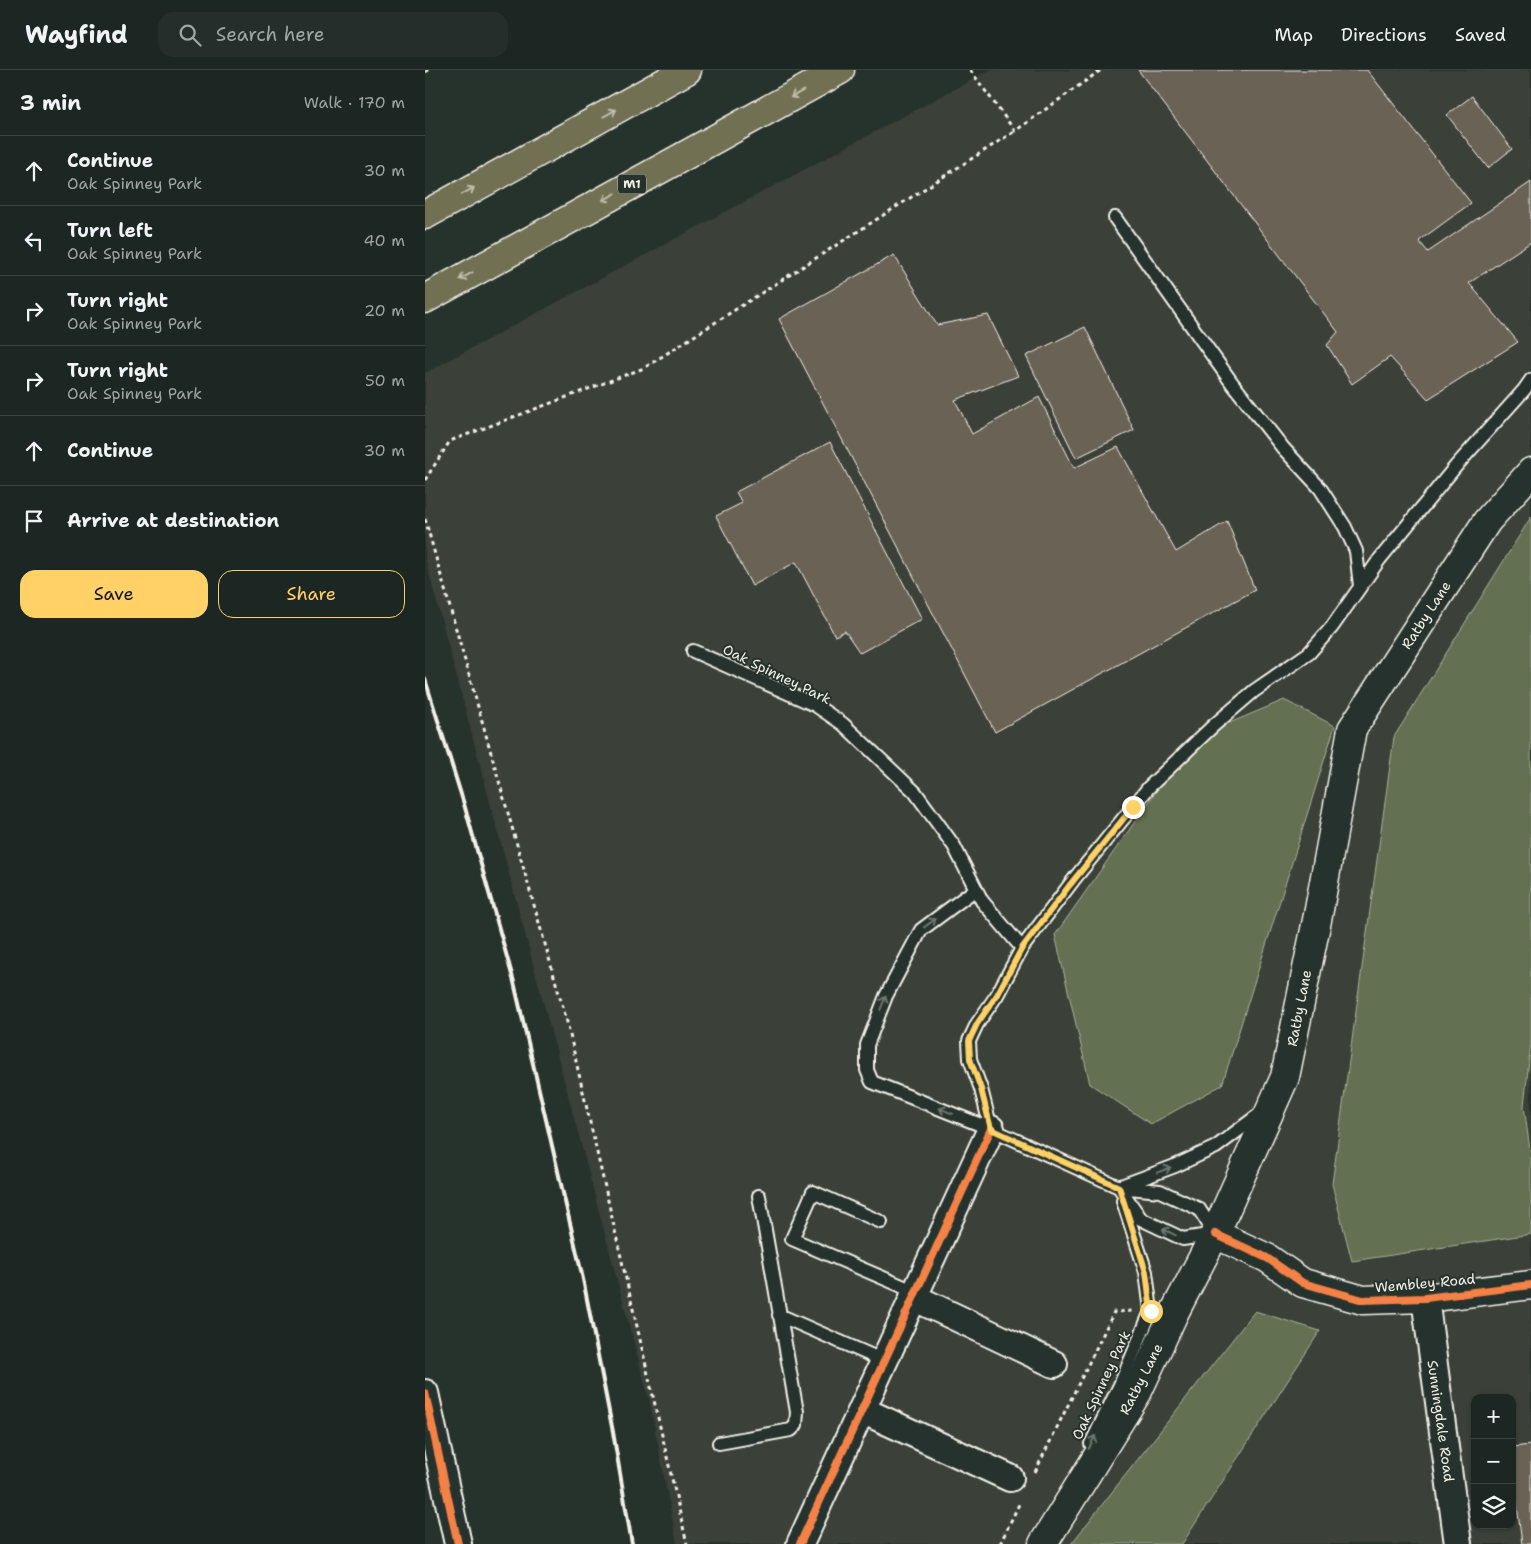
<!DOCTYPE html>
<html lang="en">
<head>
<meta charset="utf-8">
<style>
  :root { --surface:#1c2622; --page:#252e2a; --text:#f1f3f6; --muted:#a0a5a5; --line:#3a4340; --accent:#ffd166 }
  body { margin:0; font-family:"Shantell Sans",sans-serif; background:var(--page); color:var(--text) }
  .controls { position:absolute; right:15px; bottom:15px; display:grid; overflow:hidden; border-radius:10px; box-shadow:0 1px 4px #0004 }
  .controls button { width:45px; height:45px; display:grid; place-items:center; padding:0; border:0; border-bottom:1px solid var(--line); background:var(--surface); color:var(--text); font:25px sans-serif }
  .stop { position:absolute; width:15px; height:15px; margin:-11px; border:4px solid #ffd166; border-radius:50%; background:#fff }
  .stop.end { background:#ffd166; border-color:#fff; box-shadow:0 1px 5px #0008 }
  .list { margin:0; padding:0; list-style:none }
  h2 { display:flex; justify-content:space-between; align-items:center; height:65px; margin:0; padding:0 20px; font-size:21px }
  h2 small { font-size:16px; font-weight:400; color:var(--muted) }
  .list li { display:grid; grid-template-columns:32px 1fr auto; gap:15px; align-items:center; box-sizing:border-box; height:70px; padding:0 20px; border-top:1px solid var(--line) }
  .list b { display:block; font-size:19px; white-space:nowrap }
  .list p { margin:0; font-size:16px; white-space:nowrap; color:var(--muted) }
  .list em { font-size:16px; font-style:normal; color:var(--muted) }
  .actions { display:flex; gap:10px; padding:15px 20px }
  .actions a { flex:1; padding:11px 0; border:1px solid var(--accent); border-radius:15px; text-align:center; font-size:18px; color:var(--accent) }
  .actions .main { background:var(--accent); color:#111 }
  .icon { flex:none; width:28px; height:28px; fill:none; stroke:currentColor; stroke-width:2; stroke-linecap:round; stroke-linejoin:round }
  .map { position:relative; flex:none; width:1106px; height:1474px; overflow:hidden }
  header { display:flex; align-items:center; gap:30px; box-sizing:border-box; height:70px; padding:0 25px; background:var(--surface); border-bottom:1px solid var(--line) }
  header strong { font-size:24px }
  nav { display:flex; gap:28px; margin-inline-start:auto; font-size:18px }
  .search { width:350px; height:45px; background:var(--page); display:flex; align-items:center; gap:12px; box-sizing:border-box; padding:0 18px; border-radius:15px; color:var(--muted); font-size:19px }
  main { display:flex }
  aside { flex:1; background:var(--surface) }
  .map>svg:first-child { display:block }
</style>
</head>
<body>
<header>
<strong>Wayfind</strong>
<div class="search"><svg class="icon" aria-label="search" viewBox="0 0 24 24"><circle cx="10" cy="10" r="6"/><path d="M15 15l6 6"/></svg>Search here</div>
<nav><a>Map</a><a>Directions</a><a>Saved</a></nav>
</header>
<main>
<aside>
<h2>3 min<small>Walk · 170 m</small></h2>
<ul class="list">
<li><svg class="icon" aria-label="ahead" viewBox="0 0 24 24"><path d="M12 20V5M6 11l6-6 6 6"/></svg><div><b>Continue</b><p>Oak Spinney Park</p></div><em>30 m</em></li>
<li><svg class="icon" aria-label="left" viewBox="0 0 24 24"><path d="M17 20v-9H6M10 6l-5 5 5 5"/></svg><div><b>Turn left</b><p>Oak Spinney Park</p></div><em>40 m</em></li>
<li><svg class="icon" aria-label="right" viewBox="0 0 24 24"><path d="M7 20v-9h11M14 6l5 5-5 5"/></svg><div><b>Turn right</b><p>Oak Spinney Park</p></div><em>20 m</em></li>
<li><svg class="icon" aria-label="right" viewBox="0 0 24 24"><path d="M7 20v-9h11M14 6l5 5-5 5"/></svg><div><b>Turn right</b><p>Oak Spinney Park</p></div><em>50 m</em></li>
<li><svg class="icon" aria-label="ahead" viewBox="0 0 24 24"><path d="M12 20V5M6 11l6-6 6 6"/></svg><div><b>Continue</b></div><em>30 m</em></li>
<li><svg class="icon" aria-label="arrive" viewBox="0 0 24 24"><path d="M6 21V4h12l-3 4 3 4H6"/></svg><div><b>Arrive at destination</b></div></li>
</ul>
<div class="actions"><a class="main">Save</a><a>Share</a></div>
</aside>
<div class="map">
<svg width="1106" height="1474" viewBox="0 0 1106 1474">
  <rect width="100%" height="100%" fill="#26332d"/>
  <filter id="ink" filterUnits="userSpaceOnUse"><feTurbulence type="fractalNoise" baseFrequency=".02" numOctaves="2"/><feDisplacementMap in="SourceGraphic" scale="10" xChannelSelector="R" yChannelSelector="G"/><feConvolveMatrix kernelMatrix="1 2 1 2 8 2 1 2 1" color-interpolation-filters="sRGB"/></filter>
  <g filter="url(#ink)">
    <path fill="#3b4139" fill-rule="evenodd" d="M565,0H1106V1474H252L225,1333L0,488V303ZM1050,1328H1087V1455H1050Z"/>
    <path fill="#637051" stroke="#acb09c" d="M1106,447V972L1099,1036L1106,1088V1164L927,1191L907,1114L969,667Z
      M859,630L910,656L797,1015L726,1054L665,1014L630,865L769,668Z
      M830,1241L895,1261L757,1474H646Z"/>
    <path fill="#6b6354" stroke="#f4f1e8" d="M713,0H942L1046,133L994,171L1003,182L1106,112V172L1044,213L1093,272L1003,329L965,287L927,314L902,275L913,262Z
      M1047,26L1087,79L1063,98L1022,45Z
      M469,185L512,255L563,245L593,306L530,330L547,364L614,327L649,398L693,377L751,482L802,451L830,520L570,662L354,249Z
      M660,257L709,360L651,388L601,286Z
      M405,372L497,549L435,583L420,561L410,566L371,492L327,516L291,446L317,433L311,422Z
      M1106,1375V1474H1097L1087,1396V1377Z"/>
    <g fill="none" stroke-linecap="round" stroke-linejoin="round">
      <g stroke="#f4f1e8" stroke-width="16">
        <path id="service" d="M690,148L807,313L858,378L895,418L920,457L931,481L935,516
          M268,581L390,635L418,654L490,722L529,776L557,831L597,878
          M551,819L496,860L461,926L442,975V1000L447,1012L566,1059L694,1117L735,1121L774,1139L790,1164L758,1169L716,1149L694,1117
          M566,1059L556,1019L545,989L544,971L552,954L572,925L597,878L650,808L724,717L788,656L829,621L884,583L907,557L954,490L1031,396L1099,320L1106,310
          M696,1116L750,1096L791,1077L839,1041
          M456,1152L388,1122L367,1169L491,1222
          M354,1245L459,1291
          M294,1373L366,1360L371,1355L372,1342L334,1126
          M666,1374L695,1315L726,1241L721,1202L698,1131"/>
      </g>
      <g stroke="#f4f1e8" stroke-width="30">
        <path id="minor" d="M488,1227L629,1294
          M1000,1228L1033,1474
          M0,1323L33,1474
          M437,1340L585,1408
          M375,1474L566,1059"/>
      </g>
      <g stroke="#f4f1e8" stroke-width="31">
        <path id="tertiary" d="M790,1164L842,1188L878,1213L938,1230L1000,1228L1106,1215"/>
      </g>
      <g stroke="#f4f1e8" stroke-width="31">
        <path id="secondary" d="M618,1474L712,1323L749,1243L790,1164L860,1007L893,845L927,659L1062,451L1106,402"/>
      </g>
      <g stroke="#f4f1e8" stroke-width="31">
        <path id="motorway" d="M0,145L262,0
          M0,229L415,0"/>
      </g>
      <path stroke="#f4f1e8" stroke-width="3" stroke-dasharray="4 4" stroke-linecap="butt" d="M545,0L590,61L676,0
        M0,2L4,0
        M0,410L25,371L219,298L590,61
        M0,449L142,952L262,1474
        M610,1402L689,1242L707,1241
        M575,1474L595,1432"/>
      <use href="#service" stroke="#26332d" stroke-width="12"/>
      <use href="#minor" stroke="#26332d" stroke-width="26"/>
      <use href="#tertiary" stroke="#26332d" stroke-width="28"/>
      <use href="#secondary" stroke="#26332d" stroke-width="28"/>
      <use href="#motorway" stroke="#716f52" stroke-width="28"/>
      <path stroke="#f4f1e8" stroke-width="4" d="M0,609L39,734L89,912L158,1209L188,1362L207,1474"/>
      <g stroke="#26332d" stroke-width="11">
        <path id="cycleway" d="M790,1164L842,1188L878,1213L938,1230L1000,1228L1106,1215
          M0,1323L33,1474
          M375,1474L566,1059"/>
      </g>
      <use href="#cycleway" stroke="#f48246" stroke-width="8"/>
    </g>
    <defs><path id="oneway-shaft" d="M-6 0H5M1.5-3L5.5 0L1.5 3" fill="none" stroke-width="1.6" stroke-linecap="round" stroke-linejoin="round" transform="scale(1.25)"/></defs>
    <g stroke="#c0bdac">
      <use href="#oneway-shaft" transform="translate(372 24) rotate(151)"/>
      <use href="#oneway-shaft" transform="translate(185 43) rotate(-29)"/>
      <use href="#oneway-shaft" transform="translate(43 121) rotate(-29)"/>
      <use href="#oneway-shaft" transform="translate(184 127) rotate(151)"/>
      <use href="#oneway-shaft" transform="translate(41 206) rotate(151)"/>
    </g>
    <g stroke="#6e766e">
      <use href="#oneway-shaft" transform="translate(505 853) rotate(-36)"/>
      <use href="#oneway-shaft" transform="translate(458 933) rotate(-69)"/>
      <use href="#oneway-shaft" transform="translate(521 1041) rotate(-158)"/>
      <use href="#oneway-shaft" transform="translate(739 1100) rotate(-21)"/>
      <use href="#oneway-shaft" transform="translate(744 1162) rotate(-154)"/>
      <use href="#oneway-shaft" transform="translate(667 1372) rotate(-64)"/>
    </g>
  </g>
  <g fill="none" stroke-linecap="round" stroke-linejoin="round" filter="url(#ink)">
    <path stroke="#ffd166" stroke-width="6" d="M708,737L644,816L597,878L572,925L552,954L544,971L545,989L556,1019L566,1059L694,1117L721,1202L726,1241"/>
  </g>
  <g text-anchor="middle" stroke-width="4" stroke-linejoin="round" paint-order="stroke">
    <rect fill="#26332d" stroke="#b6b8b0" stroke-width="1" x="193" y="104.5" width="28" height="19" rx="4"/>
    <g font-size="12" font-weight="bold" fill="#f4f1e8">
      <text x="207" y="118">M1</text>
    </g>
    <g font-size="14" fill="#f4f1e8" stroke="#26332d">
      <text transform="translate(1001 545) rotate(-57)" y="5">Ratby Lane</text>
      <text transform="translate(352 604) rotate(26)" y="5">Oak Spinney Park</text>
      <text transform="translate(874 938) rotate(-79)" y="5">Ratby Lane</text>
      <text transform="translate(1000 1213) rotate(-5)" y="5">Wembley Road</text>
      <text transform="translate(716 1309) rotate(-63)" y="5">Ratby Lane</text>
      <text transform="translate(676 1315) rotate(-65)" y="5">Oak Spinney Park</text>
      <text transform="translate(1016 1351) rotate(82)" y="5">Sunningdale Road</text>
    </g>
  </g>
</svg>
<div class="controls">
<button>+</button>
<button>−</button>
<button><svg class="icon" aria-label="layers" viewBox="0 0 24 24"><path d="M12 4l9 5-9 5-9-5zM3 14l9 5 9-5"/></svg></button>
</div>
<div class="stop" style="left:726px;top:1241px"></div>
<div class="stop end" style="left:708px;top:737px"></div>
</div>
</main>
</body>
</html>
